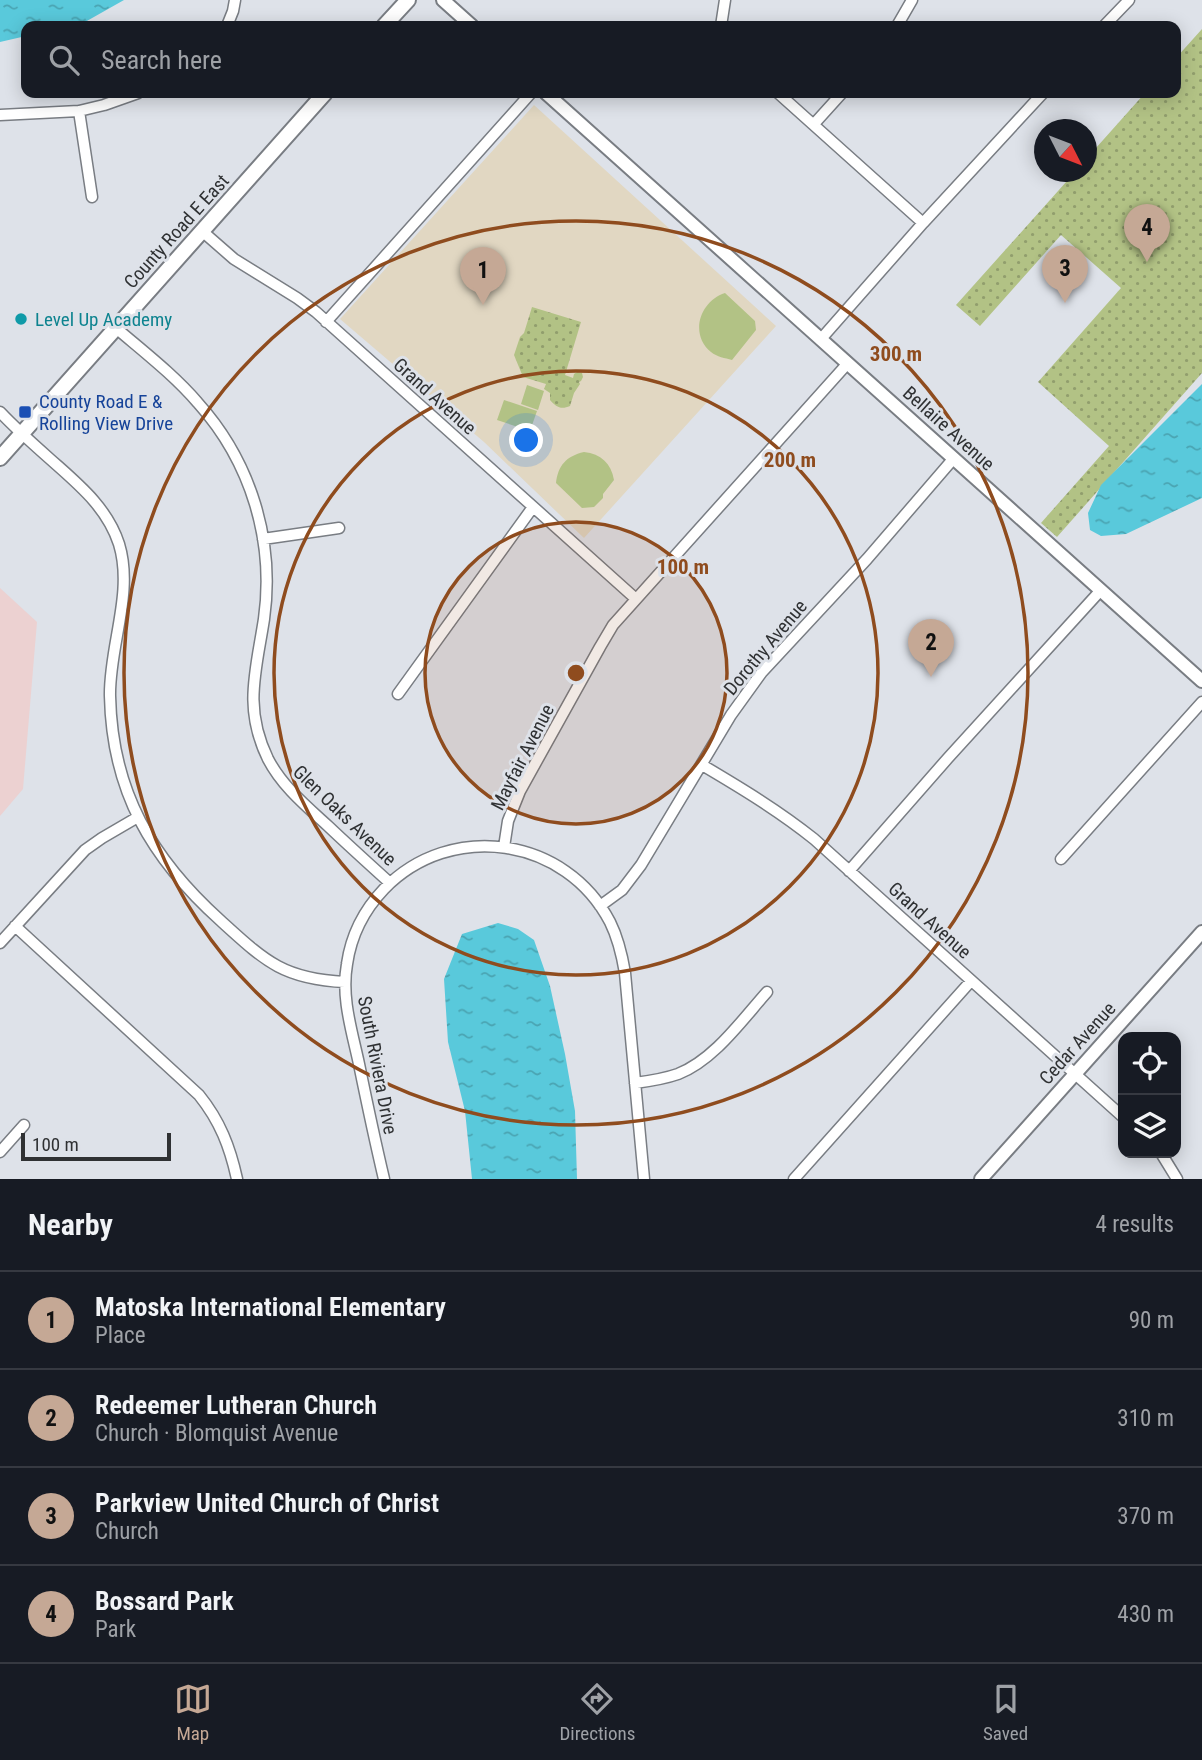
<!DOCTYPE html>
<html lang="en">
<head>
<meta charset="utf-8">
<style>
  :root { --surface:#171b24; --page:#20242c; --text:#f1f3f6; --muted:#9ea1a6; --line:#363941; --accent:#c5a895 }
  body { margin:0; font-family:"Roboto Condensed",sans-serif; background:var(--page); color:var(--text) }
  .controls { position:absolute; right:21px; bottom:21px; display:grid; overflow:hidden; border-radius:14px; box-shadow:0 4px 18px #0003 }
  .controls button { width:63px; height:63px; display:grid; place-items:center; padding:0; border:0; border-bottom:2px solid var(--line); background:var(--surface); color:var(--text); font:35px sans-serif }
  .compass { position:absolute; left:1034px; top:119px; width:63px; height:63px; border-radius:50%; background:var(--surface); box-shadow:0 4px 18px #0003; rotate:132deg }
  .scale { position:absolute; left:21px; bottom:18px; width:150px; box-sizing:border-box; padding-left:7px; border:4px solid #2f3133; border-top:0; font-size:19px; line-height:24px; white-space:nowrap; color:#2f3133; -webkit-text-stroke:5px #dee2e9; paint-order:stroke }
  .you { position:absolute; left:527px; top:441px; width:24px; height:24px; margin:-18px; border:5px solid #fff; border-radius:50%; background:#1a73e8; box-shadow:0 0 0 10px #1a73e833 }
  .badge { display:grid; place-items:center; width:46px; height:46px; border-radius:50%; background:var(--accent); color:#111; font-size:23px; font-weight:700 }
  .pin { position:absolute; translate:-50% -58px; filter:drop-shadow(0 2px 4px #0008) }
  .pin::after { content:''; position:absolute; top:37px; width:24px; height:21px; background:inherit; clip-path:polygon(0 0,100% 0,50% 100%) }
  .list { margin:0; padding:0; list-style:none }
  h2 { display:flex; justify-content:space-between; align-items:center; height:91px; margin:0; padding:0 28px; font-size:30px }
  h2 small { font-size:23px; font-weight:400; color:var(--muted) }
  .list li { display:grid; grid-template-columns:46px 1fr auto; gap:21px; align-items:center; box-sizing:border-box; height:98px; padding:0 28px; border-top:2px solid var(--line) }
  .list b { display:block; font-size:26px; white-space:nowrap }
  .list p { margin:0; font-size:23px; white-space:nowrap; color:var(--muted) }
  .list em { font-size:23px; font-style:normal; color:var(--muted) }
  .icon { flex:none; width:38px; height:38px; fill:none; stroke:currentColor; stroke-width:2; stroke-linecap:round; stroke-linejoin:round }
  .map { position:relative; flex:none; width:1202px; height:1179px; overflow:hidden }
  .search { position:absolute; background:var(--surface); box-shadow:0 4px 18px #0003; left:21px; right:21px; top:21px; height:77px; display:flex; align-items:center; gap:18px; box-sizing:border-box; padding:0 24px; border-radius:14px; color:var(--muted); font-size:26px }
  .sheet { height:483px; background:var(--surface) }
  nav { display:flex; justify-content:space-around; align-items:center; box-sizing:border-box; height:98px; border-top:2px solid var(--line); background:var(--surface); font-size:19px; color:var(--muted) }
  nav a { display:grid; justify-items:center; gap:4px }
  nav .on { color:var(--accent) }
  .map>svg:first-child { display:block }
</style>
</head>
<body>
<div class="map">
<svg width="1202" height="1179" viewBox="0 0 1202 1179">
  <defs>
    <pattern id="park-dots" width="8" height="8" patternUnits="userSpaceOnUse" patternTransform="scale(1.75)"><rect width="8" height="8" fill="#b2c285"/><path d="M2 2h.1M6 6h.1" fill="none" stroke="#919e6d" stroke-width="1.8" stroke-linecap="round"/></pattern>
    <pattern id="water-ripples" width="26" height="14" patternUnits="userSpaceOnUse" patternTransform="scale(1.75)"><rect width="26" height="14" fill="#59c9db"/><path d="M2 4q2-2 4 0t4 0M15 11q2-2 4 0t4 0" fill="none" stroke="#4aa4b2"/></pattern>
  </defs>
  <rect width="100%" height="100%" fill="#dee2e9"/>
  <path fill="#ecd1d1" d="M0,588L37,622L23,789L0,816Z"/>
  <path fill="#e1d7c2" d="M534,105L776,326L584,538L484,442L340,319Z"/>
  <path fill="url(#park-dots)" d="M1202,29V373L1057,537L1041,523L1109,446L1038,382L1121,288L1061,235L980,326L956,305L1075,172H1086L1087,158L1145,93H1176V58Z
    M532,307L581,322L565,375L573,378L574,374L577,372L582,373L583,377L581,381L579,382L580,384L574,393L570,406C561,410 556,407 550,400V393L544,389L546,384L523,377L514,355L520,337L524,333Z"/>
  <path fill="#b2c285" d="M725,293L755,321L756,330L732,360C725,358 717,357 711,352C689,334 700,301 725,293Z
    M527,385L544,391L538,410L521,404Z
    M504,400L537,411L530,431L497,420Z
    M584,452C601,454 611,463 614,480L603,494V498L594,507L582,508L556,483C558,466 566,456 584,452Z"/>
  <path fill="url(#water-ripples)" d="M0,0H124L78,26H26V36L0,42Z
    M1202,384V498L1126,534L1101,536L1090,530L1088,513L1101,485Z
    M498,923L518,929L534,940L550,986L565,1054L575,1111L577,1179H472L465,1111L448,1042L444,979L462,934Z"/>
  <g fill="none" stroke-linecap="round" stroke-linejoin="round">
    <g stroke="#797d83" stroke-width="13">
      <path id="minor" d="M227,26L233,11L235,0
        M721,26L725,0
        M897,26L912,0
        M1104,26L1129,0
        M778,93L923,223
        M79,111L92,197
        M0,115L79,111L104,105L138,93
        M814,124L842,93
        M202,231L234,259L297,298L316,312L636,599
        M326,322L531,93
        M116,328C144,352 174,375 198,403C251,462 275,541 264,619C256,671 243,708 268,759C282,786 305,805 328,826C348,845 369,864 390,883
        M821,339L923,223L1043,93
        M0,412C16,429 33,444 50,459C78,484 107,507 119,544C134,593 109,646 110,696C112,792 152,859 221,921C265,961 283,979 345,982
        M263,539L339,528
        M398,694L533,507
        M702,765C741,788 779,811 814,839L1123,1117
        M504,847L508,821L520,791L600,647L613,625L848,363
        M1061,859L1202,702
        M849,871L948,758L1101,590
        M600,906L622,890L641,865L731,715L762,672L867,559L954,458
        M15,926L199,1095C220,1121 230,1147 237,1179
        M0,943L85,850L102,838L138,817
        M635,1083C650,1081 664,1079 678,1074C714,1060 742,1020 767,992
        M0,1152L24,1125
        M1161,1153L1177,1179
        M384,1179C375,1141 367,1103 359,1064C352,1031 341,998 347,964C351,936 364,910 384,889C451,820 566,837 610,922C618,938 622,955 625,973L644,1179
        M794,1179L971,981"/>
    </g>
    <g stroke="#797d83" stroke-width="16">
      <path id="tertiary" d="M443,0L472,26
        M546,93L1202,681
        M981,1179L1202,932"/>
    </g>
    <g stroke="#797d83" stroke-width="18">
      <path id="secondary" d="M384,26L408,0
        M0,458L325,93"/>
    </g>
    <use href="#minor" stroke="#fff" stroke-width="10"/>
    <use href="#tertiary" stroke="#fff" stroke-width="12"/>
    <use href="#secondary" stroke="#fff" stroke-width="14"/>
  </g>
  <circle cx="576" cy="673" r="151" fill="#8f4c1e" fill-opacity=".12"/>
  <g fill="none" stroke="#8f4c1e" stroke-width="3.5">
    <circle cx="576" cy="673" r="151"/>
    <circle cx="576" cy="673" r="302"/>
    <circle cx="576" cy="673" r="452"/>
  </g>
  <circle fill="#0f9aa8" stroke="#dee2e9" stroke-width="2.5" cx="21" cy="319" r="7"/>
  <rect fill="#1a4fb4" stroke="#dee2e9" stroke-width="2.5" x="18" y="405" width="14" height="14" rx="3.5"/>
  <g text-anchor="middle" stroke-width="6" stroke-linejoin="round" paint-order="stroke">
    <g font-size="19" fill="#2f3133" stroke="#dee2e9">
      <text transform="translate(176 231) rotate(-48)" y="7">County Road E East</text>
      <text transform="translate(435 396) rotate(42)" y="7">Grand Avenue</text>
      <text transform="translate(949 428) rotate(42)" y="7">Bellaire Avenue</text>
      <text transform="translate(765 647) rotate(-50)" y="7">Dorothy Avenue</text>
      <text transform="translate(522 757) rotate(-63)" y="7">Mayfair Avenue</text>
      <text transform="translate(345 815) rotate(44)" y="7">Glen Oaks Avenue</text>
      <text transform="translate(930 920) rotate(42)" y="7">Grand Avenue</text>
      <text transform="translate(1077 1043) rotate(-48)" y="7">Cedar Avenue</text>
      <text transform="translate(378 1065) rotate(79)" y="7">South Riviera Drive</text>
    </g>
    <g font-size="19" fill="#0d838f" stroke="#dee2e9" text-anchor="start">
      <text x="35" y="326">Level Up Academy</text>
    </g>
    <g font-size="19" fill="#164399" stroke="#dee2e9" text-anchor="start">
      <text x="39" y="408">County Road E &amp;<tspan x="39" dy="22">Rolling View Drive</tspan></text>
    </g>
  </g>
  <circle cx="576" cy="673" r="10" fill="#8f4c1e" stroke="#dee2e9" stroke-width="3.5"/>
  <g font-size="21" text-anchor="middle" font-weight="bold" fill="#8f4c1e" stroke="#dee2e9" stroke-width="6" stroke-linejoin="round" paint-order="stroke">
    <text x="896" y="361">300 m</text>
    <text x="790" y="467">200 m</text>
    <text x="683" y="574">100 m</text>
  </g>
</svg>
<div class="controls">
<button><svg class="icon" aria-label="locate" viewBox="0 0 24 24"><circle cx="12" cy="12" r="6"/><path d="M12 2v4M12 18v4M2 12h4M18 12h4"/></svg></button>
<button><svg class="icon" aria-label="layers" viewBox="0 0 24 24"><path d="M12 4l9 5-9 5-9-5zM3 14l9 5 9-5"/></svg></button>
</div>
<svg class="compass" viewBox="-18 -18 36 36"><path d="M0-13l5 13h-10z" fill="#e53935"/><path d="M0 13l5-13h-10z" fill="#9ea1a6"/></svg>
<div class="scale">100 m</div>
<div class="you"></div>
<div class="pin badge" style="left:483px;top:305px">1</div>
<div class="pin badge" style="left:931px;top:677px">2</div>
<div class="pin badge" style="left:1065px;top:303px">3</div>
<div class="pin badge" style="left:1147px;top:262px">4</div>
<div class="search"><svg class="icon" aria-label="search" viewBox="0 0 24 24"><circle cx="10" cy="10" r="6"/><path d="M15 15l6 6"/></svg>Search here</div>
</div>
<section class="sheet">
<h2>Nearby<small>4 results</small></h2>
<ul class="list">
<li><span class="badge">1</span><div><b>Matoska International Elementary</b><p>Place</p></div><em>90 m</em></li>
<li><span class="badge">2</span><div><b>Redeemer Lutheran Church</b><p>Church · Blomquist Avenue</p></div><em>310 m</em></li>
<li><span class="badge">3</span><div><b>Parkview United Church of Christ</b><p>Church</p></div><em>370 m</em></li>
<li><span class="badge">4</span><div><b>Bossard Park</b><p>Park</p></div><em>430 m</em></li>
</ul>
</section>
<nav>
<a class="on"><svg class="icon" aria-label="map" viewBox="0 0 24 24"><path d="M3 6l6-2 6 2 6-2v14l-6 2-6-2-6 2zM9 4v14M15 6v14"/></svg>Map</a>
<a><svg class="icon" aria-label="directions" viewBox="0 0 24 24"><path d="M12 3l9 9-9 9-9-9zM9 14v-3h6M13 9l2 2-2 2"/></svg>Directions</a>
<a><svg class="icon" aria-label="saved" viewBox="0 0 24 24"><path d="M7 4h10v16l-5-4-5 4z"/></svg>Saved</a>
</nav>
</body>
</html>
